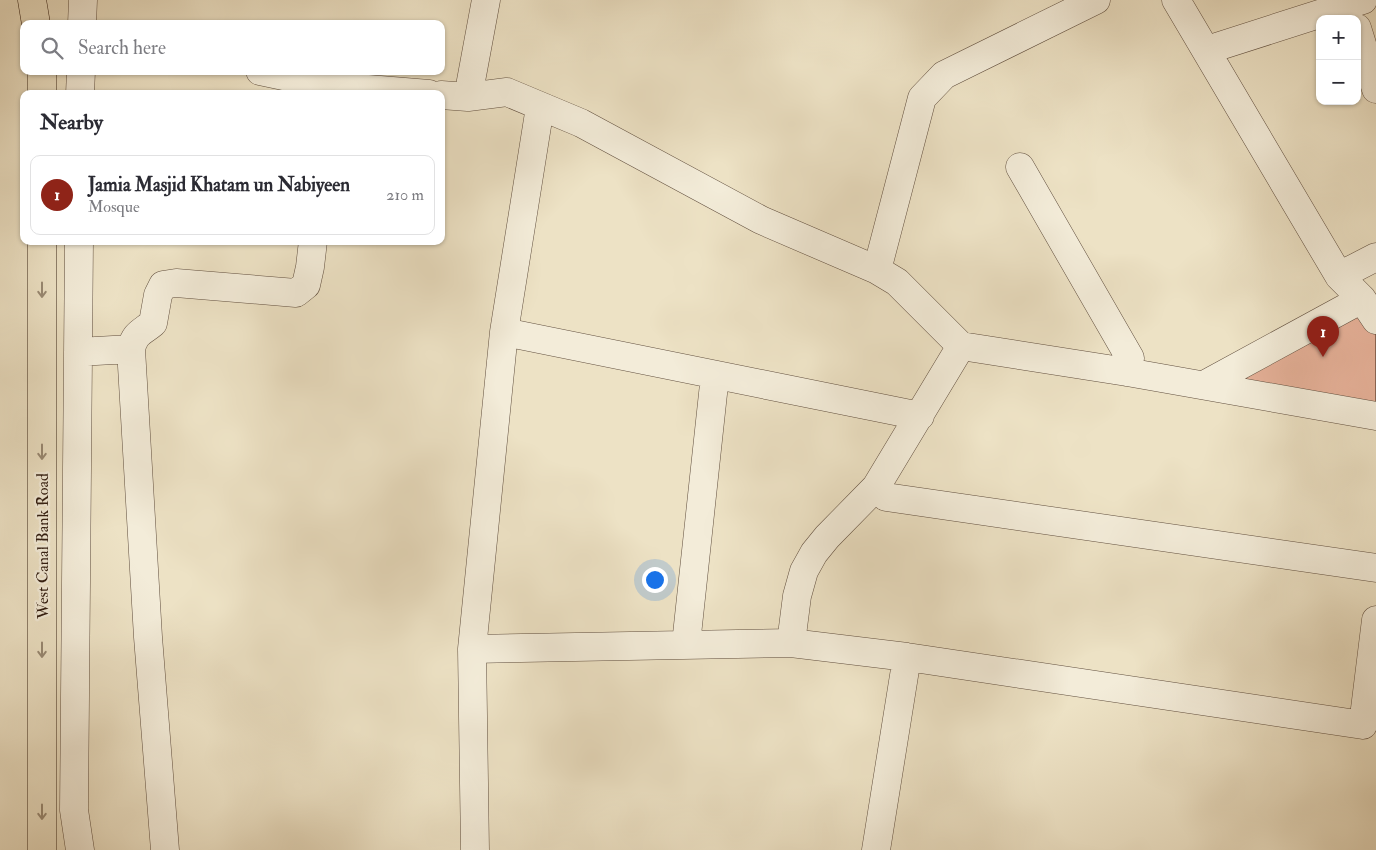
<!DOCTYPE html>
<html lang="en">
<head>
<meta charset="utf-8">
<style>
  :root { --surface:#fff; --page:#f7f7f7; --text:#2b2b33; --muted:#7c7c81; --line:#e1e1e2; --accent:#8f2418 }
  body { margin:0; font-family:"IM FELL Double Pica",serif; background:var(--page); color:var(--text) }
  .controls { position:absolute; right:15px; top:15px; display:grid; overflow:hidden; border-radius:10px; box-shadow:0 1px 4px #0004 }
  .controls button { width:45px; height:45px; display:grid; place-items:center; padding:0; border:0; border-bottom:1px solid var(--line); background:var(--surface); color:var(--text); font:25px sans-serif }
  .you { position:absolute; left:654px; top:579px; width:18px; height:18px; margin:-12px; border:4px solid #fff; border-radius:50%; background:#1a73e8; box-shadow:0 0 0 8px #1a73e833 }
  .badge { display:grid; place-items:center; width:32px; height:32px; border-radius:50%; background:var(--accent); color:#fff; font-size:16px; font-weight:700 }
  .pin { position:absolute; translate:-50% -41px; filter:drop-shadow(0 1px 2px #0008) }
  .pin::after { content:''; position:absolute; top:26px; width:18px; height:15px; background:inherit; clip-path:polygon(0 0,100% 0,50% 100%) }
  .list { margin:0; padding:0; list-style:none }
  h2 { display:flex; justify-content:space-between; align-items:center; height:65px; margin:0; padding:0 20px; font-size:21px }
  h2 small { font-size:16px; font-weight:400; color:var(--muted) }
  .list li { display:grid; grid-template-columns:32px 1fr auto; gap:15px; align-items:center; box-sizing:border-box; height:80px; margin:0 10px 10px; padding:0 10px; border:1px solid var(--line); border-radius:10px }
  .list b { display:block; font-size:19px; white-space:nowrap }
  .list p { margin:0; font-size:16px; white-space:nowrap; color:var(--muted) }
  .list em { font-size:16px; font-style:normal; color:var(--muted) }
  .icon { flex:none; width:28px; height:28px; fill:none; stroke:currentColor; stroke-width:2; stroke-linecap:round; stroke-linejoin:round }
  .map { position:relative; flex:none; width:1376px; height:850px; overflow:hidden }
  .search { position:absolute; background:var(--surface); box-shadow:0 1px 4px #0004; left:20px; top:20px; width:425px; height:55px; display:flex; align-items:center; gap:12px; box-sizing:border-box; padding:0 18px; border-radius:10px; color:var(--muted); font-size:19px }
  .panel { position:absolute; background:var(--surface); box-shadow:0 1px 4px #0004; left:20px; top:90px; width:425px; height:155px; border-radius:10px }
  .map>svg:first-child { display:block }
</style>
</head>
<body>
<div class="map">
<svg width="1376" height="850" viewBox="0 0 1376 850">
  <rect width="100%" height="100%" fill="#ede2c5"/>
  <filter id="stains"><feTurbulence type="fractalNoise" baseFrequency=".004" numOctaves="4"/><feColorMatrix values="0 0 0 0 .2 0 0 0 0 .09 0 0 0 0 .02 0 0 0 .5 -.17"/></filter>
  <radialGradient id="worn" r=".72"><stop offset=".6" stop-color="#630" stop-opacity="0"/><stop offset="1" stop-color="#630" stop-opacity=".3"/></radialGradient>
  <path fill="#e6b199" stroke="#321e12" d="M1363,310L1376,331V409L1220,383Z"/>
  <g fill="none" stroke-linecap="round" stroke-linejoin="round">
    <g stroke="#614f3f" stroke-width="29">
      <path id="minor" d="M1176,0L1339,276L1362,299L1376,320
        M82,24L83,0
        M1357,28L1376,89
        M1207,50L1363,0
        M260,71L331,86L429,94
        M80,94L81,71
        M441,95L468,97L507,92L581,123L761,220L877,270L897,282L961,346L1127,372L1376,416
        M468,97L486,0
        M1020,167L1130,358L1127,372
        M79,241L74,810L80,850
        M877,270L922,98L944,75L1096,0
        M1339,276L1376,257
        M504,332L920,416
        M78,352L131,349
        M1204,385L1362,299
        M876,487L886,497L1376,568
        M791,643L797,596L804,571L814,553L827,537L876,487L961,346
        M686,644L715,375
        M472,649L791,643L907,657L1363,725L1376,620
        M165,850L148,637L131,349C135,333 141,333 153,323L158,295L163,285L176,283L296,293L306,285L310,267L313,241
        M475,850L472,649L504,332L540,107
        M876,850L907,657"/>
    </g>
    <g stroke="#321e12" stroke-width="29">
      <path id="highway" d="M32,0L36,24
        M42,71V94
        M42,241V850"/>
    </g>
    <use href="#minor" stroke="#f3ecd9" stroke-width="28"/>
    <use href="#highway" stroke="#ede2c5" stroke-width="28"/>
  </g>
  <defs><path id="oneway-shaft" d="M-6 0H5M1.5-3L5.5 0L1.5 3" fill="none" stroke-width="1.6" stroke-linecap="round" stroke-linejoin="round" transform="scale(1.25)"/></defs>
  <g stroke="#998a74">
    <use href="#oneway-shaft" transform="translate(42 290) rotate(90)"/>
    <use href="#oneway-shaft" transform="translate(42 452) rotate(90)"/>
    <use href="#oneway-shaft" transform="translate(42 650) rotate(90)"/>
    <use href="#oneway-shaft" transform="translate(42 812) rotate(90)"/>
  </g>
  <g text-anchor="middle" stroke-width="4.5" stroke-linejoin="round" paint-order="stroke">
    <g font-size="16" fill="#321e12" stroke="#f3ecd9">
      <text transform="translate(42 546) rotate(-90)" y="6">West Canal Bank Road</text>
    </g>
  </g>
  <rect width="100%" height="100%" filter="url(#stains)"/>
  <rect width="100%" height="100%" fill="url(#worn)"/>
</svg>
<div class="controls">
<button>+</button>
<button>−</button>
</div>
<div class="you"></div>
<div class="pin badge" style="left:1323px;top:357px">1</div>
<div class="search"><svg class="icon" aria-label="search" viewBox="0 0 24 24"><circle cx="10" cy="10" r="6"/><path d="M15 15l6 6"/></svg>Search here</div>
<section class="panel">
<h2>Nearby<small></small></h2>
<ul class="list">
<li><span class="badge">1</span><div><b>Jamia Masjid Khatam un Nabiyeen</b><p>Mosque</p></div><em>210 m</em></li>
</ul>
</section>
</div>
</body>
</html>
